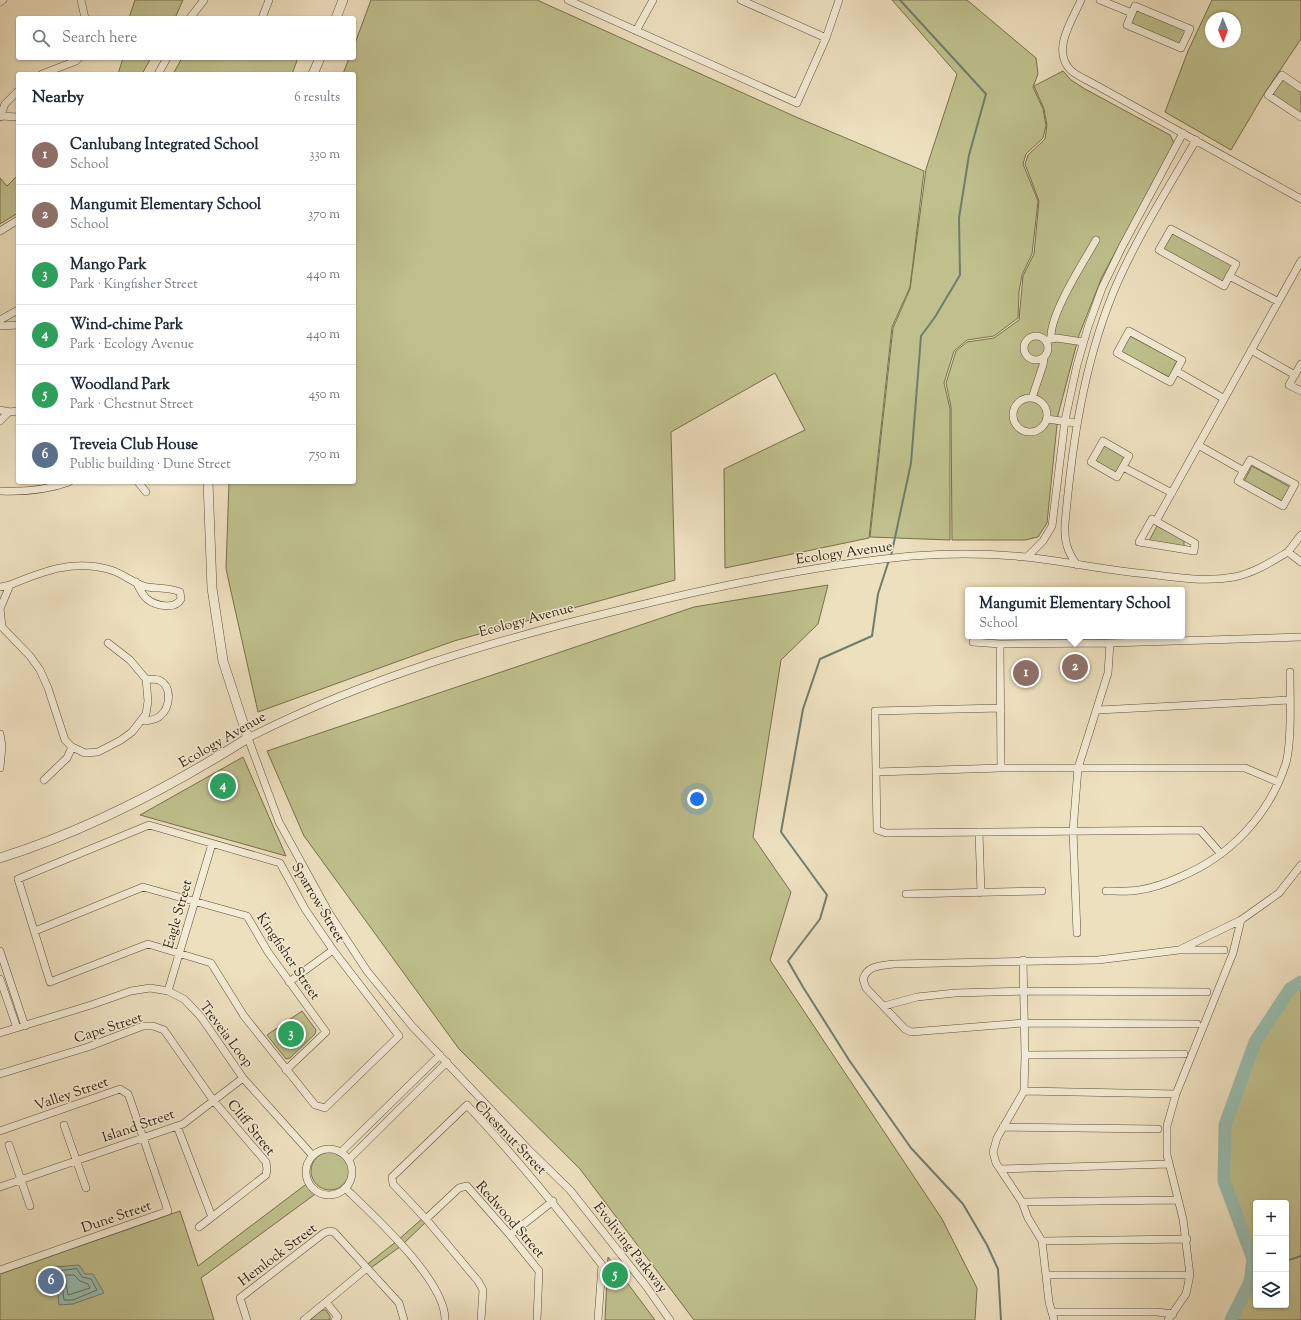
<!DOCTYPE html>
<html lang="en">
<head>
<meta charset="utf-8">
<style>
  :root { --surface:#fff; --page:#f6f6f7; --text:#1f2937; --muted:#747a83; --line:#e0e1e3; --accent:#b45309 }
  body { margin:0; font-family:"Sorts Mill Goudy",serif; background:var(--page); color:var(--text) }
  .controls { position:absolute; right:12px; bottom:12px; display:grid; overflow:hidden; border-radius:4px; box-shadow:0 1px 3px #0004 }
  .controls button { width:36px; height:36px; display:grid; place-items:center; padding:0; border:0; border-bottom:1px solid var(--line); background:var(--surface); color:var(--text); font:20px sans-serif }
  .compass { position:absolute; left:1205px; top:12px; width:36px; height:36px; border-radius:50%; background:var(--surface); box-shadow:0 1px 3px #0004; rotate:179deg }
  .you { position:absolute; left:697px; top:799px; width:14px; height:14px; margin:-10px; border:3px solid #fff; border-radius:50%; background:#1a73e8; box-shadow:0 0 0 6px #1a73e833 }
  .badge { display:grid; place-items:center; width:26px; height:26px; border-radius:50%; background:var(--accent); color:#fff; font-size:13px; font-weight:700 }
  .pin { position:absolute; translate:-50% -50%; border:2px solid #fff; box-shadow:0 1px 4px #0006 }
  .popup { position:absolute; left:965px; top:587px; width:220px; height:52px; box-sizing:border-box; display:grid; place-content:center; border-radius:4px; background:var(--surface); filter:drop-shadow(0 1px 3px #0005); font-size:13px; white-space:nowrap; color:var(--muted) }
  .popup b { font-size:15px; color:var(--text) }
  .popup::after { content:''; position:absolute; left:50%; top:100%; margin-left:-8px; border:8px solid transparent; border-top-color:var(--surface) }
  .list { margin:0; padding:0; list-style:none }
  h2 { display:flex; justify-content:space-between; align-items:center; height:52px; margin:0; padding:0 16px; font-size:17px }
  h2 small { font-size:13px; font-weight:400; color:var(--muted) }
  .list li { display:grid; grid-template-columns:26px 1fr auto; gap:12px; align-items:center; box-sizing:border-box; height:60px; padding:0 16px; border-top:1px solid var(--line) }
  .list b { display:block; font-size:15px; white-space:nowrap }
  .list p { margin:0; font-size:13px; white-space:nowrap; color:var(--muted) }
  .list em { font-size:13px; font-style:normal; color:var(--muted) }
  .icon { flex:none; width:22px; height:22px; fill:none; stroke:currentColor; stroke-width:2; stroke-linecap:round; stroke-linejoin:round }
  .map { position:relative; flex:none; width:1301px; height:1320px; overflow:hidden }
  .search { position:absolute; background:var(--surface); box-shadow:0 1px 3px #0004; left:16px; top:16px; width:340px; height:44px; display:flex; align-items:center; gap:10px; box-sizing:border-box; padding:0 14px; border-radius:4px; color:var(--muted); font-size:15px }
  .panel { position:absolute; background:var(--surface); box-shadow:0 1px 3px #0004; left:16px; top:72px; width:340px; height:412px; border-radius:4px }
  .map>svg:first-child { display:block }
</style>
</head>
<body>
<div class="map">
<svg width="1301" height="1320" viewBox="0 0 1301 1320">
  <rect width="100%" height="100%" fill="#ede0bf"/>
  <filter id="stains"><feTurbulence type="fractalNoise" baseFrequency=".005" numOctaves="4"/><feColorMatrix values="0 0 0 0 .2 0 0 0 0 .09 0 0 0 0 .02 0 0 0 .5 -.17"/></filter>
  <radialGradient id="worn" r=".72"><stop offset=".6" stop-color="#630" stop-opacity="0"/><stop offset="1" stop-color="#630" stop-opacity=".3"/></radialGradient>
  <path fill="#bfc08d" stroke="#786f4c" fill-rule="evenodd" d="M135,0H183L175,18H129Z
    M371,0H537L796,117L924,171L910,287L892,327L869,538L725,568L724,469L805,430L775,373L671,432L675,580L454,641L258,712L226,569L229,482H354V74H343L349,58H354V46Z
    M892,0H967L1036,58L1038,74L1033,87L1043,109L1046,125L1043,138L1026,154L1023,164L1038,201L1032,254L1022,275L1019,292L1018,318L994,336L967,340L954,351L944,383L950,409V540L870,537L893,328L910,289L926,169L957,74Z
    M1212,0H1301V39L1264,94L1231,150L1165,112L1188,51ZM1211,18H1235V42H1211Z
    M1136,7L1188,29L1181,46L1129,24Z
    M123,58H151L142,74H118Z
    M182,58H298L292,74H173Z
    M1063,71L1071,80L1085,89L1170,135L1174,143L1102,277L1079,335L1058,415L1047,523L1038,537L1025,540H952L951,407L946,383L956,351L967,342L994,338L1019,320L1023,276L1034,254L1039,201L1025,164L1028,155L1045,139L1047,125L1044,109L1034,86Z
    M1282,78L1301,91V115L1270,95Z
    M18,175V213L0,224V178L7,186Z
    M1171,232L1233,265L1223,282L1163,249Z
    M1130,336L1177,361L1169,377L1121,352Z
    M1103,445L1125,457L1116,474L1094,462Z
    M1252,466L1290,487L1282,501L1244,481Z
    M1157,526L1184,540V547L1149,541Z
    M828,585L818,624L781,660L753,837L791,892L770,960L942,1219L977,1288L975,1320H694L580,1169L459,1049L304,836L267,751L694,607Z
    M243,757L286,856L140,815Z
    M1301,982V1320H1231L1250,1282L1253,1259L1224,1181L1225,1125L1255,1042L1290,989ZM1256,1203H1286V1305H1256Z
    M302,1011L316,1030L315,1034L290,1058L286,1059L267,1035Z
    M311 1171a19 19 0 1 1 38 0a19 19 0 1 1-38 0Z
    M309,1182L318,1192L201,1278L214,1320H0V1274L180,1211L198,1266Z
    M424,1217L427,1221L401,1246L368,1270L365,1266L397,1241Z
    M608,1257L655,1320H605Z
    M322,1310H326L330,1316V1320H310Z"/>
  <path fill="#99bdaf" stroke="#6f7d6d" d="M79,1265L85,1274H93L104,1293L73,1304L59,1305L55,1267Z"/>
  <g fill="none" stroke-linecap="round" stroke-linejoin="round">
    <path stroke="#646e5c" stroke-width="1" d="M77,1269L82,1277L91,1279L97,1290L73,1300H64L60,1271Z
      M67,1275H74L80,1281L88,1284L90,1288L68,1295L65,1277Z"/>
    <path stroke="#6f7d6d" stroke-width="2" d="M891,556L911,463L921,336L935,317L960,275L959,218L969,155L986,94L900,0
      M889,560L878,594L872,636L820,659L803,709L781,832L827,895L820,919L788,961L803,987L849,1060L911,1148L963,1204L987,1245L998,1269L1001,1320
      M1286,1261L1301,1256
      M1252,1268L1256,1267"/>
    <path stroke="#99bdaf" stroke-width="13" d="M1231,1320L1250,1282L1253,1259L1224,1181L1225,1125L1255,1042L1290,989L1301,982"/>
    <g stroke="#5f4e37" stroke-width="8">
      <path id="minor" d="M81,0L85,18
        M568,0L797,103L826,38L839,0
        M741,0L826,38
        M1081,0C1073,19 1053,47 1068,67C1073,75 1086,79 1094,84L1301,199
        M1100,0L1132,13
        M0,2L3,0
        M1135,6L1190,29L1181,48L1127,25Z
        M190,18L204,0
        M262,18L269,0
        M636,31L653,0
        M42,74L76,61L79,58
        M158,74L167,58
        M1301,88L1282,75L1268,95L1301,117
        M1,116L18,117
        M0,117L5,104L18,91
        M1171,229L1236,264L1224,286L1159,250Z
        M0,231L18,220
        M1229,276L1277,301
        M0,320L18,310
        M0,326L18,325
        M1129,331L1182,360L1170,382L1117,353Z
        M1024 348a12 12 0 1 1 24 0a12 12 0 1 1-24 0Z
        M1051,339C1049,315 1083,263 1096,240
        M1046,340L1057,338L1083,342
        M1251,350L1295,375
        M1301,364L1289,385L1301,391
        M1176,371L1223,398
        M1013 415a17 17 0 1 1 34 0a17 17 0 1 1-34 0Z
        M1032,398L1043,365L1044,358
        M0,410L9,412L18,411
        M1047,419L1076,423
        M0,421L9,412
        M1103,441L1129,456L1117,477L1091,462Z
        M1198,445L1244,471
        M1250,460L1295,484L1283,506L1238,481Z
        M1123,467L1172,493
        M138,482L146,492
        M0,491C23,492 47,490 69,482
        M1152,519L1195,543L1194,551L1139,542Z
        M1156,521L1301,261
        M1288,552L1301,535
        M1027,557L1043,541L1052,526L1065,420L1077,365L1088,327L1102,288L1122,247L1183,133
        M1077,565C1067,551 1064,541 1065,524C1072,445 1083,367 1113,293C1135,240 1167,190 1196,140
        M10,585C43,571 74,559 111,570C124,574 134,584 147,587C158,589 169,587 180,592L181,599C175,610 156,606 147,599C142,595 139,587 136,582
        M0,587L10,585L0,609L2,626
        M0,625L30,656L40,670L48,688L65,740L72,747L85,753L98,752L121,740L132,732L146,714L148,701L146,679L130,660L108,643
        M973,642L1000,644L1110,643L1301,637
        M1000,644L1001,768
        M1001,708L875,711L877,830L886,833L1200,830L1221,854
        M1098,710L1289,700
        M143,719L145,721C150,720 156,720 160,716C170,708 173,687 159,680C155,679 150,679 146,679
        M0,734L2,746L0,768
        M876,772L1001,768H1245L1278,782
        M44,780L67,758L72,747
        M149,825L280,863L305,909L333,950L399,1036L325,1108L315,1105L244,1016L211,963L148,944L50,982L18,879Z
        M979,832L981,893
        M1106,891C1116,891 1128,892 1139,890C1153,888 1167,883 1180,877C1230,856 1269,816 1286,763C1292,742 1290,696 1290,672
        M906,894L1042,891
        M35,931L143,887L247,916L268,952L326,1032L286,1070
        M1077,933L1073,831L1078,768L1108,673L1110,643
        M1181,950H1224
        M0,951L25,1026
        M1023,960L1025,1055L1184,1054
        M0,979L17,1028
        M289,982L333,950
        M168,991L212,844
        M884,1006L917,997L955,993L1023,991L1207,992
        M1197,1024L1023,1023L911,1032L905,1029L866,988L863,979C868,965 880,966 894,964L1098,960L1179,950L1241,920L1279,893L1301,865
        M0,1033L91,1005L131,991L150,988L168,991L184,999L201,1017L243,1078L313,1156
        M1025,1055L1024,1091L997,1138L993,1152L996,1163L1022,1202L1028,1218L1042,1241L1049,1302L1054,1320
        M0,1074L88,1047L143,1026H153L164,1030L213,1100L266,1162L267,1169L266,1175L212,1217L177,1126
        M1024,1091L1176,1094
        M64,1125L86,1188
        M1003,1127L1158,1129
        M0,1131L120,1089L128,1094L130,1099L168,1211L0,1270
        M9,1145L30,1206
        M306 1172a23 23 0 1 1 46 0a23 23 0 1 1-46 0Z
        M341,1152L440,1055
        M349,1159L447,1062
        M1000,1169L1169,1164
        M0,1187L183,1124L243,1078
        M345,1188C373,1215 446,1281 445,1320
        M1022,1202L1177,1200
        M426,1219L459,1188L467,1186L510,1235L539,1271L537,1320
        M199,1227L212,1217
        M510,1235L553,1201
        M1042,1241L1187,1239
        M1046,1275H1190
        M1052,1312H1157L1173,1314
        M247,1320L240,1298L324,1233L329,1231L334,1232L399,1303L404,1320
        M304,1320L326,1302
        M335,1320L338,1317L326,1302L367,1268
        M481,1320L483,1290L478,1281L426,1219L393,1184L392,1177L467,1105C515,1156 559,1210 602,1265L598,1320
        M670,1320L646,1286L570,1190L528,1149L412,1026L367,971L329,913L279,822L248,738C366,678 492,641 620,610C716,586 814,565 912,556C950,553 987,553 1025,557C1063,561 1100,569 1138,573C1171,576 1201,583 1234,577C1254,573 1271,562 1288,552L1301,562
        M1168,1320L1186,1294L1190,1275L1183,1219L1167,1155V1126L1176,1094L1233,953L1241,920"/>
    </g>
    <g stroke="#5f4e37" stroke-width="10">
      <path id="tertiary" d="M336,18L343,0
        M313,74L320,58
        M0,858C86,831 172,786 248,738L223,661L212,588L208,482"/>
    </g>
    <use href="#minor" stroke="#f3ebd5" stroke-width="7"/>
    <use href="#tertiary" stroke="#f3ebd5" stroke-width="9"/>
  </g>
  <g text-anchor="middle" stroke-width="3" stroke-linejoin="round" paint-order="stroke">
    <g font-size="14" fill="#301e0a" stroke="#f3ebd5">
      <text transform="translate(844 552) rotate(-8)" y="5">Ecology Avenue</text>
      <text transform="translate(526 619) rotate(-15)" y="5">Ecology Avenue</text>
      <text transform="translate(222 739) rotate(-30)" y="5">Ecology Avenue</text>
      <text transform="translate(319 902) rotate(59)" y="5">Sparrow Street</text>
      <text transform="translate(177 914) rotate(-74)" y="5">Eagle Street</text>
      <text transform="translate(289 956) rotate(56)" y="5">Kingfisher Street</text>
      <text transform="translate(108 1027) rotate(-18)" y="5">Cape Street</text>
      <text transform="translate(227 1034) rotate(53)" y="5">Treveia Loop</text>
      <text transform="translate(71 1093) rotate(-19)" y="5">Valley Street</text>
      <text transform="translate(138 1125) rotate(-19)" y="5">Island Street</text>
      <text transform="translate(252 1127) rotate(51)" y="5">Cliff Street</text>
      <text transform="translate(511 1137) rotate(46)" y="5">Chestnut Street</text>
      <text transform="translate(116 1216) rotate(-19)" y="5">Dune Street</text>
      <text transform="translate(511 1219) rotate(49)" y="5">Redwood Street</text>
      <text transform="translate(631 1247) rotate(52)" y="5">Evoliving Parkway</text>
      <text transform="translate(277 1254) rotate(-37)" y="5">Hemlock Street</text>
    </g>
  </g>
  <rect width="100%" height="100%" filter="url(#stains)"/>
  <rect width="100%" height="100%" fill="url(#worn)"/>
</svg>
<div class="controls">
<button>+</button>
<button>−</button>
<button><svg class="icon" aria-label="layers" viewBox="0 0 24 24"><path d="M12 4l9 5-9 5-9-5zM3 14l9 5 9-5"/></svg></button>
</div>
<svg class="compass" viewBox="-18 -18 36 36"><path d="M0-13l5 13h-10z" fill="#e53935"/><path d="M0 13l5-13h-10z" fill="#747a83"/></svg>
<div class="you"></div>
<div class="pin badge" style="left:1026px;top:673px;background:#8d6e63">1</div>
<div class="pin badge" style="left:1075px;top:667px;background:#8d6e63">2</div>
<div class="popup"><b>Mangumit Elementary School</b>School</div>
<div class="pin badge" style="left:291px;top:1034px;background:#2e9e5b">3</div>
<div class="pin badge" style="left:223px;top:786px;background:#2e9e5b">4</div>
<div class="pin badge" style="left:615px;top:1275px;background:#2e9e5b">5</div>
<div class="pin badge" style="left:51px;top:1281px;background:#5c6f8a">6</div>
<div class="search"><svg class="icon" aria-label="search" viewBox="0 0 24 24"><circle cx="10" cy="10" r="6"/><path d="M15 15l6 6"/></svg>Search here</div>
<section class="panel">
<h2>Nearby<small>6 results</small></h2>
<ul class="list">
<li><span class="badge" style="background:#8d6e63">1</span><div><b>Canlubang Integrated School</b><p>School</p></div><em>330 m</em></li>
<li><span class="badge" style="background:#8d6e63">2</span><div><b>Mangumit Elementary School</b><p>School</p></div><em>370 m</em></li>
<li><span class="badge" style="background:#2e9e5b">3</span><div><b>Mango Park</b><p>Park · Kingfisher Street</p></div><em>440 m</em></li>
<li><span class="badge" style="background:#2e9e5b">4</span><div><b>Wind-chime Park</b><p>Park · Ecology Avenue</p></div><em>440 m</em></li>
<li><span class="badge" style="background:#2e9e5b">5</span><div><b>Woodland Park</b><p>Park · Chestnut Street</p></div><em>450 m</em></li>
<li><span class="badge" style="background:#5c6f8a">6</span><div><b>Treveia Club House</b><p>Public building · Dune Street</p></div><em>750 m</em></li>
</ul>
</section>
</div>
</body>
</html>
